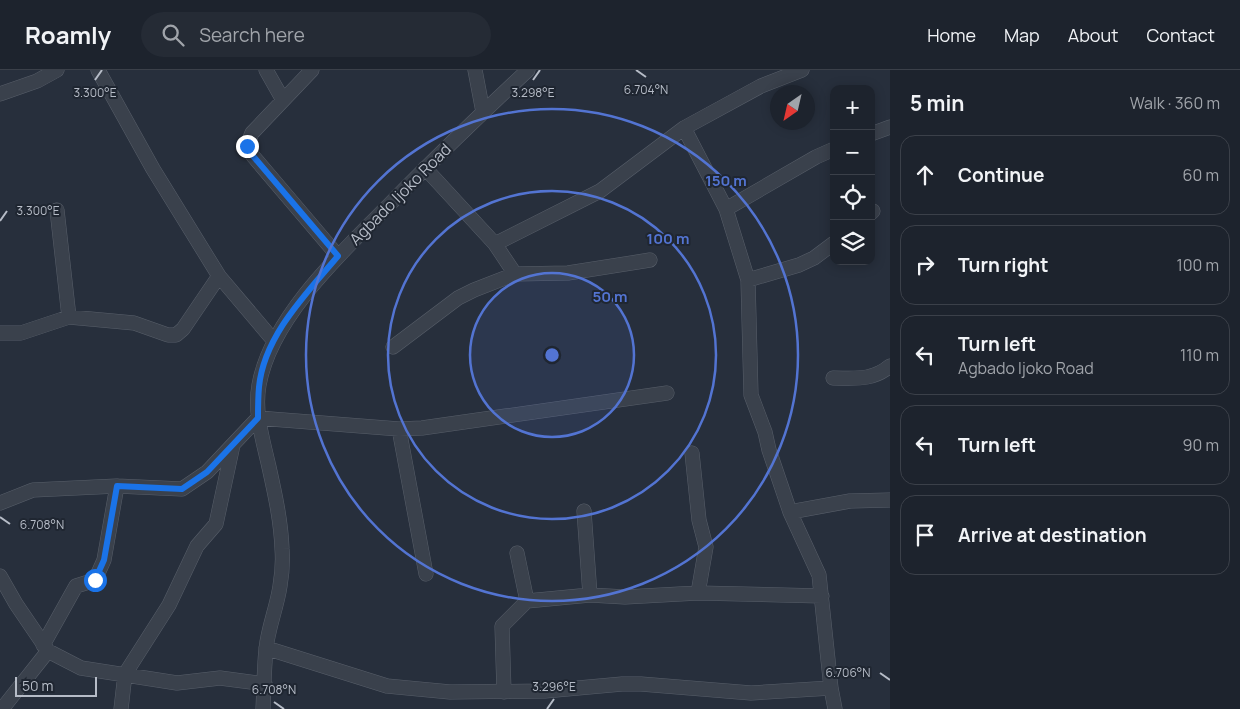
<!DOCTYPE html>
<html lang="en">
<head>
<meta charset="utf-8">
<style>
  :root { --surface:#1d232d; --page:#252b35; --text:#f1f3f6; --muted:#a0a4aa; --line:#3b4049 }
  body { margin:0; font-family:Manrope,sans-serif; background:var(--page); color:var(--text) }
  .controls { position:absolute; right:15px; top:15px; display:grid; overflow:hidden; border-radius:10px; box-shadow:0 2px 12px #0003 }
  .controls button { width:45px; height:45px; display:grid; place-items:center; padding:0; border:0; border-bottom:1px solid var(--line); background:var(--surface); color:var(--text); font:25px sans-serif }
  .compass { position:absolute; left:770px; top:15px; width:45px; height:45px; border-radius:50%; background:var(--surface); box-shadow:0 2px 12px #0003; rotate:214deg }
  .scale { position:absolute; left:15px; bottom:12px; width:82px; box-sizing:border-box; padding-left:5px; border:2px solid #b6bcc7; border-top:0; font-size:14px; line-height:18px; white-space:nowrap; color:#b6bcc7; -webkit-text-stroke:4px #1f2631; paint-order:stroke }
  .stop { position:absolute; width:15px; height:15px; margin:-11px; border:4px solid #1a73e8; border-radius:50%; background:#fff }
  .stop.end { background:#1a73e8; border-color:#fff; box-shadow:0 1px 5px #0008 }
  .list { margin:0; padding:0; list-style:none }
  h2 { display:flex; justify-content:space-between; align-items:center; height:65px; margin:0; padding:0 20px; font-size:21px }
  h2 small { font-size:16px; font-weight:400; color:var(--muted) }
  .list li { display:grid; grid-template-columns:32px 1fr auto; gap:15px; align-items:center; box-sizing:border-box; height:80px; margin:0 10px 10px; padding:0 10px; border:1px solid var(--line); border-radius:15px }
  .list b { display:block; font-size:19px; white-space:nowrap }
  .list p { margin:0; font-size:16px; white-space:nowrap; color:var(--muted) }
  .list em { font-size:16px; font-style:normal; color:var(--muted) }
  .icon { flex:none; width:28px; height:28px; fill:none; stroke:currentColor; stroke-width:2; stroke-linecap:round; stroke-linejoin:round }
  .map { position:relative; flex:none; width:890px; height:639px; overflow:hidden }
  header { display:flex; align-items:center; gap:30px; box-sizing:border-box; height:70px; padding:0 25px; background:var(--surface); border-bottom:1px solid var(--line) }
  header strong { font-size:24px }
  nav { display:flex; gap:28px; margin-inline-start:auto; font-size:18px }
  .search { width:350px; height:45px; background:var(--page); display:flex; align-items:center; gap:12px; box-sizing:border-box; padding:0 18px; border-radius:28px; color:var(--muted); font-size:19px }
  main { display:flex }
  aside { flex:1; background:var(--surface) }
  .map>svg:first-child { display:block }
</style>
</head>
<body>
<header>
<strong>Roamly</strong>
<div class="search"><svg class="icon" aria-label="search" viewBox="0 0 24 24"><circle cx="10" cy="10" r="6"/><path d="M15 15l6 6"/></svg>Search here</div>
<nav><a>Home</a><a>Map</a><a>About</a><a>Contact</a></nav>
</header>
<main>
<div class="map">
<svg width="890" height="639" viewBox="0 0 890 639">
  <rect width="100%" height="100%" fill="#272f3c"/>
  <g fill="none" stroke-linecap="round" stroke-linejoin="round">
    <g stroke="#585f6a" stroke-width="15">
      <path id="minor" d="M98,0L153,99L219,206L274,271
        M266,0L283,30
        M312,0L252,63L247,76L253,86L338,186
        M475,0L483,42
        M0,24L37,11L57,0
        M684,58L726,139L748,210L751,325L765,362L769,380L790,442L819,505L831,618L835,639
        M871,64L890,57
        M425,98L495,174L515,204
        M726,139L816,87L834,79
        M57,140L69,247
        M871,143L873,141
        M495,174L600,121L684,58L761,16L802,0
        M748,210L799,195L814,188L834,173
        M0,263H21L69,247L134,253L168,265H176L183,259L219,206
        M393,277L458,228L474,220L515,204L568,203L650,190
        M833,308C855,308 872,311 890,296
        M399,359L426,504
        M692,383L699,450L706,477L698,523
        M0,433L33,420L117,416L182,419L207,402L258,348L399,359L422,358L667,323
        M584,441L590,525
        M790,442L850,431L890,430
        M517,483L527,531
        M0,506L16,534L48,581L81,598L177,613L220,608L265,614
        M43,575L76,516L95,510L104,490L117,416
        M266,578L387,616L450,622L545,621L622,614H641L751,623L831,618
        M504,622L502,556L527,531L590,525L625,527L698,523L822,526
        M2,639L48,581
        M121,639L125,604L169,535L197,476L216,454L233,375
        M263,639C264,619 264,599 266,579C268,558 277,537 280,516C282,504 283,491 282,479C281,451 275,424 269,397C263,370 254,343 259,315C271,247 343,181 390,134C435,88 481,44 528,0"/>
    </g>
    <use href="#minor" stroke="#3a414c" stroke-width="14"/>
  </g>
  <g fill="none" stroke-linecap="round" stroke-linejoin="round">
    <path stroke="#1a73e8" stroke-width="6" d="M95,510L104,490L117,416L182,419L207,402L258,348C258,338 258,328 259,317C264,266 306,224 338,186L253,86L247,76"/>
  </g>
  <path fill="none" stroke="#b6bcc7" stroke-width="2" d="M636,0L646,7M95,10L102,0M533,10L540,0M0,151L7,141M0,447L10,454M880,603L890,610M274,632L284,639M547,639L554,629"/>
  <circle cx="552" cy="285" r="82" fill="#5374d2" fill-opacity=".12"/>
  <g fill="none" stroke="#5374d2" stroke-width="2.5">
    <circle cx="552" cy="285" r="82"/>
    <circle cx="552" cy="285" r="164"/>
    <circle cx="552" cy="285" r="246"/>
  </g>
  <g text-anchor="middle" stroke-width="4" stroke-linejoin="round" paint-order="stroke">
    <g font-size="16" fill="#b6bcc7" stroke="#1f2631">
      <text transform="translate(400 124) rotate(-45)" y="6">Agbado Ijoko Road</text>
    </g>
  </g>
  <g font-size="12" text-anchor="middle" fill="#b6bcc7" stroke="#1f2631" stroke-width="4" stroke-linejoin="round" paint-order="stroke">
    <text x="646" y="24">6.704°N</text>
    <text x="95" y="27">3.300°E</text>
    <text x="533" y="27">3.298°E</text>
    <text x="38" y="145">3.300°E</text>
    <text x="42" y="459">6.708°N</text>
    <text x="848" y="607">6.706°N</text>
    <text x="554" y="621">3.296°E</text>
    <text x="274" y="624">6.708°N</text>
  </g>
  <circle cx="552" cy="285" r="8" fill="#5374d2" stroke="#1f2631" stroke-width="2.5"/>
  <g font-size="15" text-anchor="middle" font-weight="bold" fill="#5374d2" stroke="#1f2631" stroke-width="4" stroke-linejoin="round" paint-order="stroke">
    <text x="726" y="116">150 m</text>
    <text x="668" y="174">100 m</text>
    <text x="610" y="232">50 m</text>
  </g>
</svg>
<div class="controls">
<button>+</button>
<button>−</button>
<button><svg class="icon" aria-label="locate" viewBox="0 0 24 24"><circle cx="12" cy="12" r="6"/><path d="M12 2v4M12 18v4M2 12h4M18 12h4"/></svg></button>
<button><svg class="icon" aria-label="layers" viewBox="0 0 24 24"><path d="M12 4l9 5-9 5-9-5zM3 14l9 5 9-5"/></svg></button>
</div>
<svg class="compass" viewBox="-18 -18 36 36"><path d="M0-13l5 13h-10z" fill="#e53935"/><path d="M0 13l5-13h-10z" fill="#a0a4aa"/></svg>
<div class="scale">50 m</div>
<div class="stop" style="left:95px;top:510px"></div>
<div class="stop end" style="left:247px;top:76px"></div>
</div>
<aside>
<h2>5 min<small>Walk · 360 m</small></h2>
<ul class="list">
<li><svg class="icon" aria-label="ahead" viewBox="0 0 24 24"><path d="M12 20V5M6 11l6-6 6 6"/></svg><div><b>Continue</b></div><em>60 m</em></li>
<li><svg class="icon" aria-label="right" viewBox="0 0 24 24"><path d="M7 20v-9h11M14 6l5 5-5 5"/></svg><div><b>Turn right</b></div><em>100 m</em></li>
<li><svg class="icon" aria-label="left" viewBox="0 0 24 24"><path d="M17 20v-9H6M10 6l-5 5 5 5"/></svg><div><b>Turn left</b><p>Agbado Ijoko Road</p></div><em>110 m</em></li>
<li><svg class="icon" aria-label="left" viewBox="0 0 24 24"><path d="M17 20v-9H6M10 6l-5 5 5 5"/></svg><div><b>Turn left</b></div><em>90 m</em></li>
<li><svg class="icon" aria-label="arrive" viewBox="0 0 24 24"><path d="M6 21V4h12l-3 4 3 4H6"/></svg><div><b>Arrive at destination</b></div></li>
</ul>
</aside>
</main>
</body>
</html>
